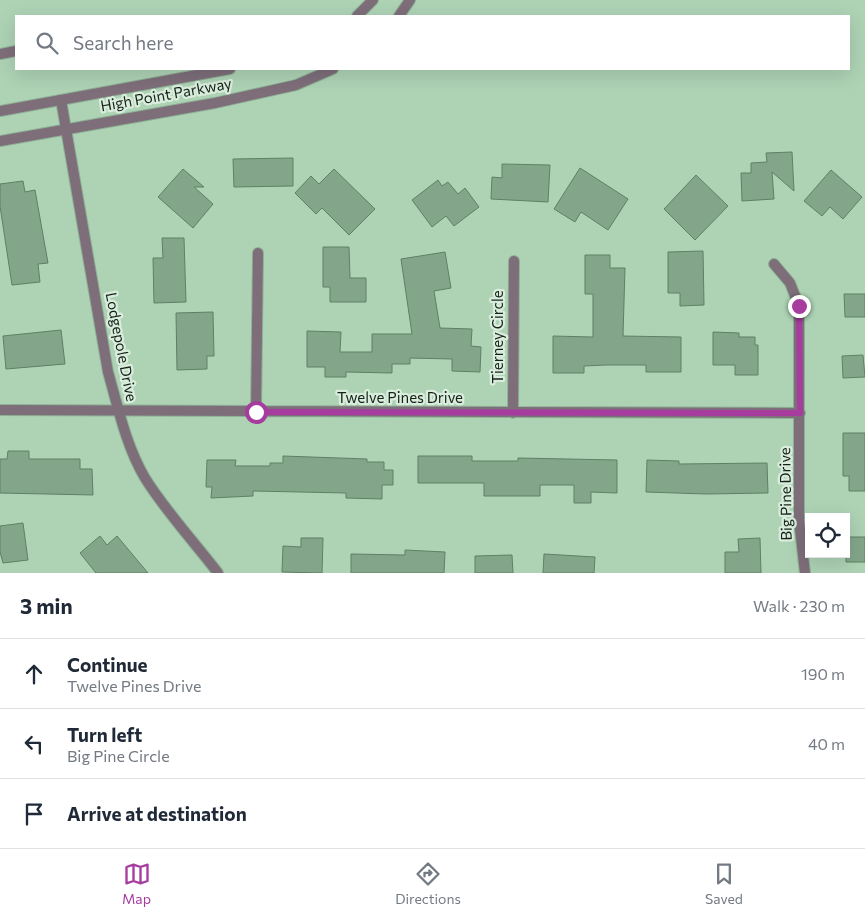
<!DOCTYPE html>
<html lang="en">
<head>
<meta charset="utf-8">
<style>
  :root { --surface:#fff; --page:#f6f6f7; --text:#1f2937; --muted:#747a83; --line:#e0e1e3; --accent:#a53c9e }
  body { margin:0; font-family:Commissioner,sans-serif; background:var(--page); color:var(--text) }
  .controls { position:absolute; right:15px; bottom:15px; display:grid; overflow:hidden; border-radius:0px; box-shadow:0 5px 20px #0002 }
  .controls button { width:45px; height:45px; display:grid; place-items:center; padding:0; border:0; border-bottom:1px solid var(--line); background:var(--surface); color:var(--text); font:25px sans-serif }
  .stop { position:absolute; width:15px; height:15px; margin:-11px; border:4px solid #a53c9e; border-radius:50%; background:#fff }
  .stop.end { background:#a53c9e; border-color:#fff; box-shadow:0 1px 5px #0008 }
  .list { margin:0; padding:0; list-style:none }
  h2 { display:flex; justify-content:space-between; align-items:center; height:65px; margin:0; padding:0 20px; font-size:21px }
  h2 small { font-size:16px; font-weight:400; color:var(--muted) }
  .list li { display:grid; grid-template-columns:32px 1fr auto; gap:15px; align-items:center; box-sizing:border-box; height:70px; padding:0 20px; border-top:1px solid var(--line) }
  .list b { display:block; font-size:19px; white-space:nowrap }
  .list p { margin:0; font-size:16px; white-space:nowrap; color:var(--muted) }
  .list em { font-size:16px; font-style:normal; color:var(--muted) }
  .icon { flex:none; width:28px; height:28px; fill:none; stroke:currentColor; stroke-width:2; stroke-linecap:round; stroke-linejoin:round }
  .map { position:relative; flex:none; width:865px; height:573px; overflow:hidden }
  .search { position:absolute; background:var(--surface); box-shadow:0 5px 20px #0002; left:15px; right:15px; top:15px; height:55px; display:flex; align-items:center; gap:12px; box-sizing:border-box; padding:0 18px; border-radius:0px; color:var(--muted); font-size:19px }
  .sheet { height:275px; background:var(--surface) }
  nav { display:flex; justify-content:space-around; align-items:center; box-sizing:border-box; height:70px; border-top:1px solid var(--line); background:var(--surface); font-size:14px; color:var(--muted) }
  nav a { display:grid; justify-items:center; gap:2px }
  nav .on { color:var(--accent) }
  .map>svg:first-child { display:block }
</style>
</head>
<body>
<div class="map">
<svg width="865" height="573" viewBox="0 0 865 573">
  <rect width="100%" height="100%" fill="#add2b4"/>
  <path fill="#83a68a" stroke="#5e8065" d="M792,152L794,191L772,172L774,199L742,201L741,173H751V163L767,162L766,153Z
    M293,158V186L234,187L233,159Z
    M502,164L550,165L548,202L491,199L492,177L502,178Z
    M580,168L628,199L608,230L581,212L575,222L554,209Z
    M183,169L204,187H194L213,204L193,228L158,197Z
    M334,169L375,209L349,235L322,208L316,214L295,193L311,176L319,184Z
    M831,170L862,197L843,219L830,207L822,216L804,201Z
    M696,175L728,206L695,240L664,209Z
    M438,180L442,186L448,182L458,194L465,188L479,207L454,226L446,216L432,227L412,200Z
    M23,181L25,192L35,190L48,263L38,264L40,282L12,285L0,206V184Z
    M162,238H184L186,302L154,303L153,258H163Z
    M323,247H349L350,278H366V302H330V287H323Z
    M703,251L704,305L680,306V293H668V252Z
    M445,252L451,288L434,291L440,328L472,329L471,346L481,347L480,372L452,371V359L410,358V364H392V373L346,372V377H325V367H307V331L341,332L340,352H372V334H412L401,259Z
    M585,255H610V268H625L623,336L681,337V372H646V365H606L584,366V373H553V336L593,337V294H585Z
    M844,294H865V317H845Z
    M213,312L214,356H207V369L177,370L176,313Z
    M61,330L65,364L6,369L3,336Z
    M713,332L739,333V337H755V345H758V375H735V365H713Z
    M863,355L865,377L843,378L842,356Z
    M843,433H865V491H849V476H843Z
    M8,451H29V459H80V469H92L93,495L0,493V459H7Z
    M283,456L367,459V462H384V470H393V485H382V499L346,498V493L253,491V496L211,498L212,487H206L207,460H236L235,466H270V463H283Z
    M418,456H472V461H518V458L617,460V493L591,492V503H574V485H540V496H484V483H418Z
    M647,460L679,461V464L767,463L768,493L706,494L646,492Z
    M23,523L28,560L3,563L0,552V526Z
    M100,536L107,545L117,536L148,573H96L80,553Z
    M846,537H865V562H846Z
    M301,538H323L322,573L282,572L283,546L301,547Z
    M760,538L761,573H725V552H739L738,539Z
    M405,550L445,552L444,573H351V554L405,555Z
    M544,554L595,557L594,573H543Z
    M512,555L513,573H475V556Z"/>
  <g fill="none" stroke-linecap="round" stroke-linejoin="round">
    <g stroke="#8eaf95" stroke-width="12">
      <path id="service" d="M0,54L16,51"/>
    </g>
    <g stroke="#8eaf95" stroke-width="12">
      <path id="minor" d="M61,100L108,372C118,407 126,446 145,478C164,509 195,543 218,573
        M774,264L790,283L799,306V520L805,573
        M0,410L800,413
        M256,412L258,253
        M513,413L514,261"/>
    </g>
    <g stroke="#8eaf95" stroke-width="12">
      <path id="tertiary" d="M357,16L373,0
        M399,16L410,0
        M0,111L230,69
        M0,141L215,103L296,85L333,69"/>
    </g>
    <use href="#service" stroke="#7d6e7a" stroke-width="10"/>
    <use href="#minor" stroke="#7d6e7a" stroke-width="10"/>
    <use href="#tertiary" stroke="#7d6e7a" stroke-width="10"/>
  </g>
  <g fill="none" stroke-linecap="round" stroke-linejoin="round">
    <path stroke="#a53c9e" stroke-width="6" d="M256,412L800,413L799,306"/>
  </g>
  <g text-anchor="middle" stroke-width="4.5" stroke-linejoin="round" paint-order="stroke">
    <g font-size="15" fill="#142217" stroke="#daeddd">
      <text transform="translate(166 95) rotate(-10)" y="5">High Point Parkway</text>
      <text transform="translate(498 337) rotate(-90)" y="5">Tierney Circle</text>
      <text transform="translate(121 347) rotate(79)" y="5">Lodgepole Drive</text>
      <text x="400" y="403">Twelve Pines Drive</text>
      <text transform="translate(786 494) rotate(-91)" y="5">Big Pine Drive</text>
    </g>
  </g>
</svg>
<div class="controls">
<button><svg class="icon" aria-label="locate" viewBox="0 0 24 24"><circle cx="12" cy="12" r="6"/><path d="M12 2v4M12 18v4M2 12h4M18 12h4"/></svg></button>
</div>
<div class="stop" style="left:256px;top:412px"></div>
<div class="stop end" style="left:799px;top:306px"></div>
<div class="search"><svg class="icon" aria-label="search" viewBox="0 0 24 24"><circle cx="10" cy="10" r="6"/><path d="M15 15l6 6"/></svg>Search here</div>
</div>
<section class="sheet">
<h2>3 min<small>Walk · 230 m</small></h2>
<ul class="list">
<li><svg class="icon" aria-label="ahead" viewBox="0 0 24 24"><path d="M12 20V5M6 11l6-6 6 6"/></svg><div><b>Continue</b><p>Twelve Pines Drive</p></div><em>190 m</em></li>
<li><svg class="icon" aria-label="left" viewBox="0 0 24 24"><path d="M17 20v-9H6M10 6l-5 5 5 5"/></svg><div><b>Turn left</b><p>Big Pine Circle</p></div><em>40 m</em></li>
<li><svg class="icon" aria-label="arrive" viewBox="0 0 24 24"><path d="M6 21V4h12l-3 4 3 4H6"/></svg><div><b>Arrive at destination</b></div></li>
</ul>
</section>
<nav>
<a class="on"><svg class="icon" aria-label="map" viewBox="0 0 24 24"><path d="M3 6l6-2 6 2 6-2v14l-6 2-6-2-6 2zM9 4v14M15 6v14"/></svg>Map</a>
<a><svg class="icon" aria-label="directions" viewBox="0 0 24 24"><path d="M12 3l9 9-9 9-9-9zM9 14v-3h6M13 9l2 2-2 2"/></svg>Directions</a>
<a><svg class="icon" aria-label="saved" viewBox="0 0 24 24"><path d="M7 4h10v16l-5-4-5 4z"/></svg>Saved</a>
</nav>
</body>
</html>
